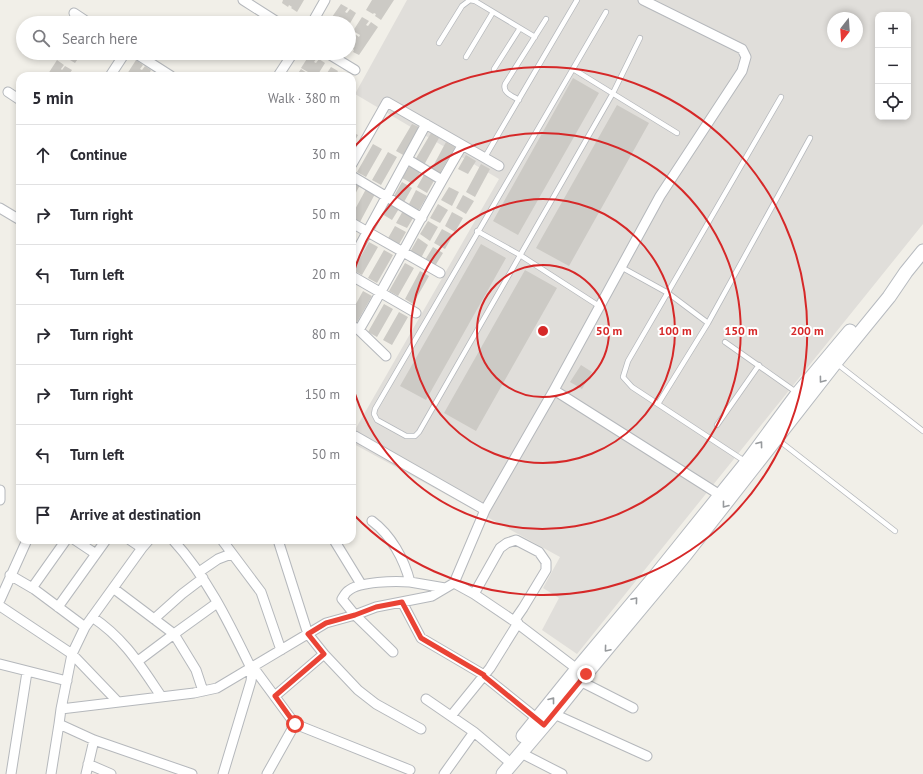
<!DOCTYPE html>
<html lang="en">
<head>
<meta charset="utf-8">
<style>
  :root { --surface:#fff; --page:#f2f2f3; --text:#2b2b33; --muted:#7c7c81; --line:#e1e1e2 }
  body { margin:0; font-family:"PT Sans",sans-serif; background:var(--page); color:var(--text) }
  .controls { position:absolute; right:12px; top:12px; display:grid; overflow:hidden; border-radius:8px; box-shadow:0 2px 6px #0003 }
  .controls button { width:36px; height:36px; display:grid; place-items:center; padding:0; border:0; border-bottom:1px solid var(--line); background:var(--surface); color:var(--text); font:20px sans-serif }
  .compass { position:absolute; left:827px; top:12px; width:36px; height:36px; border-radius:50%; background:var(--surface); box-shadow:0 2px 6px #0003; rotate:197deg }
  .stop { position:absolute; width:12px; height:12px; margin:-9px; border:3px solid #ea4335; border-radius:50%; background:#fff }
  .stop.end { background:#ea4335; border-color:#fff; box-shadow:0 1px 4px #0008 }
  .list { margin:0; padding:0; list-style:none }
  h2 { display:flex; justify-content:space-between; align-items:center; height:52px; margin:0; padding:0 16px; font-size:17px }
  h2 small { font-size:13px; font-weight:400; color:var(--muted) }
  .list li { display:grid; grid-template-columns:26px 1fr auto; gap:12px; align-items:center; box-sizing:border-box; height:60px; padding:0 16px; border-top:1px solid var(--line) }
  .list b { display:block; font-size:15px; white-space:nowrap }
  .list em { font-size:13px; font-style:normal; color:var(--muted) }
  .icon { flex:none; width:22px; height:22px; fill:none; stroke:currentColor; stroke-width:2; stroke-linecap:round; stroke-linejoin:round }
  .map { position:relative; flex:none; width:923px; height:774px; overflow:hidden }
  .search { position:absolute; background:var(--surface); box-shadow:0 2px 6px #0003; left:16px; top:16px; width:340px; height:44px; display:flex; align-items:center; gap:10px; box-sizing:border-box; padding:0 14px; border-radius:22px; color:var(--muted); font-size:15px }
  .panel { position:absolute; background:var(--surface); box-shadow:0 2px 6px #0003; left:16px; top:72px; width:340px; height:472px; border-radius:12px }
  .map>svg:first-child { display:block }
</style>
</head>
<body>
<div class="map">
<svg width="923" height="774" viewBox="0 0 923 774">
  <rect width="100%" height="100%" fill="#f1efe8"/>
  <path fill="#e0deda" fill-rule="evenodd" d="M407,0H923V224L577,654L542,630L559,598L543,588L560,557L352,443V435L499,179L355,94ZM878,15H908V117H878ZM833,18H857V42H833Z"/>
  <path fill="#cccac5" d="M283,0H304L297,12L291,8L292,7L289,5L288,7L282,3Z
    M372,0H394L381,20L375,16L376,14L374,13L373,14L366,10Z
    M341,4L348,8L345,12L347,13L350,9L356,13L349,25V23H338L339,22L332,17Z
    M362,17L369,21L366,25L368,26L371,22L378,27L359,55L353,52L354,50L352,48L350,50L349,49V38L352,32L359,37L360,35L353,31Z
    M59,53H82L75,63L70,60L71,58L68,56L67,58Z
    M310,54L317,58L314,62L316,63L319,59L325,63L317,76H296L301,69L307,73L308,72L301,68Z
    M57,60L64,65L61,69L62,70L65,66L72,70L68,76H50L48,74Z
    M136,60L143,65L140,69L142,70L145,66L151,70L148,76H130L127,74Z
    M331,67L338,71L335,76H325Z
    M573,78L599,93L518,235L493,221Z
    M617,105L649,123L569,266L536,248Z
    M412,124L421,128L405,156L396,151Z
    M352,132L358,135L352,146Z
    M431,133L439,138L424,165L415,160Z
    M446,142L455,147L439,175L431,170Z
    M373,144L382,149L366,177L357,172Z
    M388,152L397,157L381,185L372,180Z
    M466,155L476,161L468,174L458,169Z
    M481,164L490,169L475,197L466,192Z
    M410,165L421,171L413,184L402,178Z
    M425,173L435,179L427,193L417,187Z
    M352,181L360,185L352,200Z
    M402,182L412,188L404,202L394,196Z
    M449,187L459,192L452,206L441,200Z
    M366,189L375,194L360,222L352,217V215Z
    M416,190L427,196L419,210L409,204Z
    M463,195L474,201L466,214L456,208Z
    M389,201L400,207L392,220L382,214Z
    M438,204L448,210L440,223L430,218Z
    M404,209L415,215L407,228L396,223Z
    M452,212L463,218L455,232L445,226Z
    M428,221L438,227L430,241L420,234Z
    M395,226L406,232L398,246L387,240Z
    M442,229L453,235L445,249L434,243Z
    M418,238L428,245L421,258L410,252Z
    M369,242L378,247L362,275L353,270Z
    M481,244L506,258L426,400L400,386Z
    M433,247L443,253L435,266L425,260Z
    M384,250L393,255L377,283L368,278Z
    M405,263L414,268L398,296L389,291Z
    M525,270L557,288L476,431L444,413Z
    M420,271L429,276L413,304L405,299Z
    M363,291L372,296L356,324L352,322V311Z
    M384,304L393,309L377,337L368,332Z
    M399,312L408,317L392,345L383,340Z
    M581,365L592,372L582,389L570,382Z"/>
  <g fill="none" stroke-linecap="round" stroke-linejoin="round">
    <g stroke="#b5b8bc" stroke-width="6">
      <path id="lane" d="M606,12L375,409L374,414L377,420L406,436H415L419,432L613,93L640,38
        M439,43L462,6L470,0L475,1L535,37
        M466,57L493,12
        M494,69L520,28
        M573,69L677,133
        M519,100C513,96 502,93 505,84L546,19
        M485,157L577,0
        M477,231L520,255L599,306
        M621,267L668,293L708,323
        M725,342L796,392
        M836,363L923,431
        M658,404L708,323L810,138
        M717,425L759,365
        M777,439L895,531
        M746,462L632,387L623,377L628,361L781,97"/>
    </g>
    <g stroke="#b5b8bc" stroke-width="11">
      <path id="street" d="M243,0L279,23
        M74,13L89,23
        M312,23L325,0
        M135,53L171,76
        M327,53L355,70
        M110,76L125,53
        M278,76L293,53
        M8,92L20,100
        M407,159L442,180
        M352,164L387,102L499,166
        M352,176L422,218
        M0,208L20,220
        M352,223L440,273
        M352,260L426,124
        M352,276L416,313
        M352,326L359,330L386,356
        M359,330C395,269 426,206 462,146
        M554,390L720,495
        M355,436L485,510
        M0,490V500
        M372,521C391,535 404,559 410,582L445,588
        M75,540L96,554
        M130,540L142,548L149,540
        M173,540C207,577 229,623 251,668
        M222,540L261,592L281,650
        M334,540L361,584
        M199,572L218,559L231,554
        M10,575L34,589L85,627
        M454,583L485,510L554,390L660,196L742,71L746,57L742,49L643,0
        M32,588L66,540
        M113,588L174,634L138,661
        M0,600L27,540
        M402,602L421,638L484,675V676L540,721
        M0,606L72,654L85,627L142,548
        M58,607L106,540
        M92,617C124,638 140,665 161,696
        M154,619L182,594L203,578
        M514,621L474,594L500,548L507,543L516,540L539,552L546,562V570L523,608L514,621L577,669
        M393,652L355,615L342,599C344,596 346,592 348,591C359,581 396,581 410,582
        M72,654L118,702
        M324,654L358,690L376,704L421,729
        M0,664L67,681
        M253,667L295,724L267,774
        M580,681L633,708
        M203,691L196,670L174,634L217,603
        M275,696L324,654L308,634L278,540
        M426,699L474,732L506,759
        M61,709L72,654
        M554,714L647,756
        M451,716L490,668L518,623
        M295,724L410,770
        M521,753L562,774
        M88,764L111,774
        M11,774L27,672
        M51,774L59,724
        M86,774L94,740
        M192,774L94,740L59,724L61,709L194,693L217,688L326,623L355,615L376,607L432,596L454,583L474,594
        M223,774L251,681L253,667
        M444,774L474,732"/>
    </g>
    <g stroke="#b6babf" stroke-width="15">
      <path id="secondary" d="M523,736L577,669L656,575L750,458L798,393L850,331
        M503,774L554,714L586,674L686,554L836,362L889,297L906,272L923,251"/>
    </g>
    <use href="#lane" stroke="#fff" stroke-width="4.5"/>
    <use href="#street" stroke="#fff" stroke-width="9"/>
    <use href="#secondary" stroke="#fff" stroke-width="13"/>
  </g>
  <defs><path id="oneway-chevron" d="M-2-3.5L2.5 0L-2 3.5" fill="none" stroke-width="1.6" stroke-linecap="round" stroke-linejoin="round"/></defs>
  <g stroke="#979a9d">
    <use href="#oneway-chevron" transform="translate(822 380) rotate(127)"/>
    <use href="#oneway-chevron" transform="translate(760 444) rotate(-53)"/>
    <use href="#oneway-chevron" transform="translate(725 505) rotate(128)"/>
    <use href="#oneway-chevron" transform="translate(635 600) rotate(-50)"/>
    <use href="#oneway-chevron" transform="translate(607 649) rotate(130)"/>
    <use href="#oneway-chevron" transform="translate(552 700) rotate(-52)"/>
  </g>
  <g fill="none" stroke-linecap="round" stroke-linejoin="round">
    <path stroke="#ea4335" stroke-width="5" d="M295,724L275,696L324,654L308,634L326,623L355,615L376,607L402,602L421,638L484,675V676L544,725L586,674"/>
  </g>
  <g fill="none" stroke="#d62828" stroke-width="2">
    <circle cx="543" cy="331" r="66"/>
    <circle cx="543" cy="331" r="132"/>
    <path d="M352 278A198 198 0 1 1 352 384"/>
    <path d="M353 148A264 264 0 1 1 353 514"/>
  </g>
  <circle cx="543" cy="331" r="6" fill="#d62828" stroke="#fff" stroke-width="2"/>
  <g font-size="12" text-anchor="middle" font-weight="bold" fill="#d62828" stroke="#fff" stroke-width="4" stroke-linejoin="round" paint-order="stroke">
    <text x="609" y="335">50 m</text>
    <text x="675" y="335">100 m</text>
    <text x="741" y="335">150 m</text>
    <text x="807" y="335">200 m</text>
  </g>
</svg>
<div class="controls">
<button>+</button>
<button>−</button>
<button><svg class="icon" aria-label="locate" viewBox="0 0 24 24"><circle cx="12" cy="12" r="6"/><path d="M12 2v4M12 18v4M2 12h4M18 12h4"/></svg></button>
</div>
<svg class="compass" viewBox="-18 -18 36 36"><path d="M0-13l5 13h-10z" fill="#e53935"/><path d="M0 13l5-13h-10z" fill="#7c7c81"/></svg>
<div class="stop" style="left:295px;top:724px"></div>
<div class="stop end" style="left:586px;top:674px"></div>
<div class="search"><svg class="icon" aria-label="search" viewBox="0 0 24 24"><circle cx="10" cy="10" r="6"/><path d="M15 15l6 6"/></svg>Search here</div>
<section class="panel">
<h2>5 min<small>Walk · 380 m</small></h2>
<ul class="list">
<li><svg class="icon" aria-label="ahead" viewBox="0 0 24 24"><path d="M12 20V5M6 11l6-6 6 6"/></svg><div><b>Continue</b></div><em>30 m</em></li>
<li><svg class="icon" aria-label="right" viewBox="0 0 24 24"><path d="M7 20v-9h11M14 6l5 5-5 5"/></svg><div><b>Turn right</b></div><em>50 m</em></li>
<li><svg class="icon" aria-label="left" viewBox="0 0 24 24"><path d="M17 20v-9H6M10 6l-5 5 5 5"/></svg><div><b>Turn left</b></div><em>20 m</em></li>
<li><svg class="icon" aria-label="right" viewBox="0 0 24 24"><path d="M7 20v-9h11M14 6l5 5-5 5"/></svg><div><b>Turn right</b></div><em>80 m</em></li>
<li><svg class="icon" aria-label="right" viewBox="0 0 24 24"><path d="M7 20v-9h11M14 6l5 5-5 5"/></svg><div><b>Turn right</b></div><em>150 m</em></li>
<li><svg class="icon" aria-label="left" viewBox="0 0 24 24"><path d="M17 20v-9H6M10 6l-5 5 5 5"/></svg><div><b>Turn left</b></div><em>50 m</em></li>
<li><svg class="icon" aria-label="arrive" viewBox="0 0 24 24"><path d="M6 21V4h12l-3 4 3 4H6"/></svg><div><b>Arrive at destination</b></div></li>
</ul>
</section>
</div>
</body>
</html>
